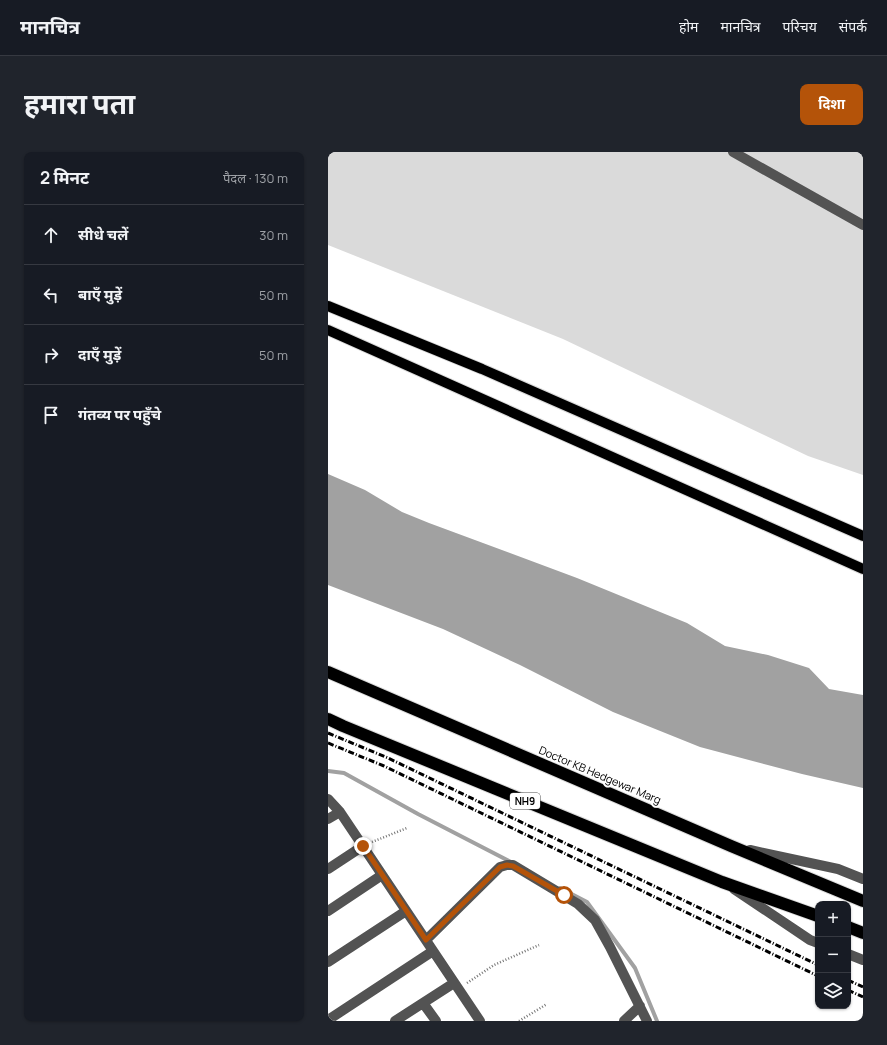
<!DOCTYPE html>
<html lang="hi">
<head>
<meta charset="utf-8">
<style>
  :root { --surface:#171b24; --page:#20242c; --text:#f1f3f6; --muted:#9ea1a6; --line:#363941; --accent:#b45309 }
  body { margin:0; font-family:Manrope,"Noto Sans Devanagari",sans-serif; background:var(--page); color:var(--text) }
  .controls { position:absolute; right:12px; bottom:12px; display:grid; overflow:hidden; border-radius:8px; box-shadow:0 1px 3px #0004 }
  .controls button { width:36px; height:36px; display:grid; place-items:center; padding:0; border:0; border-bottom:1px solid var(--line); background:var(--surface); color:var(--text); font:20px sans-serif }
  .stop { position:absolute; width:12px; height:12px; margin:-9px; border:3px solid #b45309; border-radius:50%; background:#fff }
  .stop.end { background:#b45309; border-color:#fff; box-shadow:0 1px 4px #0008 }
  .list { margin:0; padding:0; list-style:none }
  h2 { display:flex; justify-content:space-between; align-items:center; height:52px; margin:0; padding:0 16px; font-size:17px }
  h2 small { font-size:13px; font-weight:400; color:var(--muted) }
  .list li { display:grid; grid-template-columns:26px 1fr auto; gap:12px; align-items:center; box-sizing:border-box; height:60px; padding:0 16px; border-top:1px solid var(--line) }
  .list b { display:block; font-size:15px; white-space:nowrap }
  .list em { font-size:13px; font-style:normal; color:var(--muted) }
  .icon { flex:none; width:22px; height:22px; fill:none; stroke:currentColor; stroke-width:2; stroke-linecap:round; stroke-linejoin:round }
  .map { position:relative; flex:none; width:535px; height:869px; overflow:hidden; border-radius:8px }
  header { display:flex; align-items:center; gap:24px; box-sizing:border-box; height:56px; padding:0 20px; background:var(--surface); border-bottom:1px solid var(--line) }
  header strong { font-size:19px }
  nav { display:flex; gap:22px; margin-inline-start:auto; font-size:14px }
  .intro { display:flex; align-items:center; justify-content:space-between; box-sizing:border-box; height:96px; padding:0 24px }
  h1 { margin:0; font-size:28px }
  .button { padding:10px 18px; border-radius:8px; background:var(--accent); color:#fff; font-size:14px; font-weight:700 }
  main { display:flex; gap:24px; padding:0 24px }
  aside { flex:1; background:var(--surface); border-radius:8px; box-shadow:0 1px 3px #0004 }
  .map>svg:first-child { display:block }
</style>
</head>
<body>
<header>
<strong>मानचित्र</strong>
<nav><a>होम</a><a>मानचित्र</a><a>परिचय</a><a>संपर्क</a></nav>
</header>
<div class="intro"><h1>हमारा पता</h1><a class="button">दिशा</a></div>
<main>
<aside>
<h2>2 मिनट<small>पैदल · 130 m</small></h2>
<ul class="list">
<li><svg class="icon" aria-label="ahead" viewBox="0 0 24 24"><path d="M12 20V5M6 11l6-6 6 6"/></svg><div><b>सीधे चलें</b></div><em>30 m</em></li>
<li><svg class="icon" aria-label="left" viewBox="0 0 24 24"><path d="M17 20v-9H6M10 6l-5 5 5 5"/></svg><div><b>बाएँ मुड़ें</b></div><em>50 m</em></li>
<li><svg class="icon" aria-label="right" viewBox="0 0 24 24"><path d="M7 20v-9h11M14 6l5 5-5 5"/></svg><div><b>दाएँ मुड़ें</b></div><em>50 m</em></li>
<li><svg class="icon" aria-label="arrive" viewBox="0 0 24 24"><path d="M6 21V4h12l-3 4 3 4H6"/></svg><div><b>गंतव्य पर पहुँचे</b></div></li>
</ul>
</aside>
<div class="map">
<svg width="535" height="869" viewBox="0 0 535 869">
  <rect width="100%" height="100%" fill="#fff"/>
  <path fill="#dadada" d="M0,0H535V323L480,304L235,187L0,93Z"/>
  <path fill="#a1a1a1" d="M0,322L37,338L74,360L101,371L249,426L359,471L397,494L440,503L481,516L501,537L535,543V636L474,622L372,595L285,560L192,513L115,477L0,433Z"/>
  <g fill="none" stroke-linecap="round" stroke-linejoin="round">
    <path stroke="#a1a1a1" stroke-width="4" d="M0,619L16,621L90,662L183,710
      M232,736L259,750L307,816L329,869"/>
    <g stroke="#dbdbdb" stroke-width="12">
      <path id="major" d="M0,154L154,217L535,384
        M0,178L535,417"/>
    </g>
    <g stroke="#dbdbdb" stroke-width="14">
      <path id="highway" d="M0,520L403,694L535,749
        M0,567L15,574L394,730L490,764
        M520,775L535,781"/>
    </g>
    <path stroke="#757575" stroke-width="2.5" stroke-dasharray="1 2" stroke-linecap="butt" d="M44,690L79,676
      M139,831L166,813L211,793
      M191,869L219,852"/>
    <path stroke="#535353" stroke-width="10" d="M405,0L535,73
      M0,647L12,660L152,869
      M0,667L12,660
      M422,698L510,717L535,727
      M0,717L35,694
      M406,737L482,788L490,791
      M0,759L54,723
      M98,788L172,715L179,713H185L250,752L267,768L282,795L319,869
      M520,802L535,808
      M0,810L78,759
      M95,851L108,869
      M0,868L105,799
      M67,869L126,831
      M296,869L312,854"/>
    <use href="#major" stroke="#000" stroke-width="10"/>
    <use href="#highway" stroke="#000" stroke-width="12"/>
    <path stroke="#000" stroke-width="3" stroke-dasharray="6 2 1 2" stroke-linecap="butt" d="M0,581L60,606L490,813
      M0,591L56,614L490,824
      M520,828L535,835
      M520,838L535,845"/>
  </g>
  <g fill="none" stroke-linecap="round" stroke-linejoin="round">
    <path stroke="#b45309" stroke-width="5" d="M35,694L98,788L172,715L179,713L185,714L236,743"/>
  </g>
  <g text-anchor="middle" stroke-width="4" stroke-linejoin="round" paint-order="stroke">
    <rect fill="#fff" stroke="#4c4c4c" stroke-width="1" x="182" y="641" width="30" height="16" rx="3"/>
    <g font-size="10" font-weight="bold" fill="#000">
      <text x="197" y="653">NH9</text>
    </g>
    <g font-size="11" fill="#000" stroke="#fff">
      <text transform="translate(272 623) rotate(23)" y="4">Doctor KB Hedgewar Marg</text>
    </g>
  </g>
</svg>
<div class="controls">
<button>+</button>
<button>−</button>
<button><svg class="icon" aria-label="layers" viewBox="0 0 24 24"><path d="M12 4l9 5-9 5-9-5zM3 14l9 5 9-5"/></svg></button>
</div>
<div class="stop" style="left:236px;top:743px"></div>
<div class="stop end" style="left:35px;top:694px"></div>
</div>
</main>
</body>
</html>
